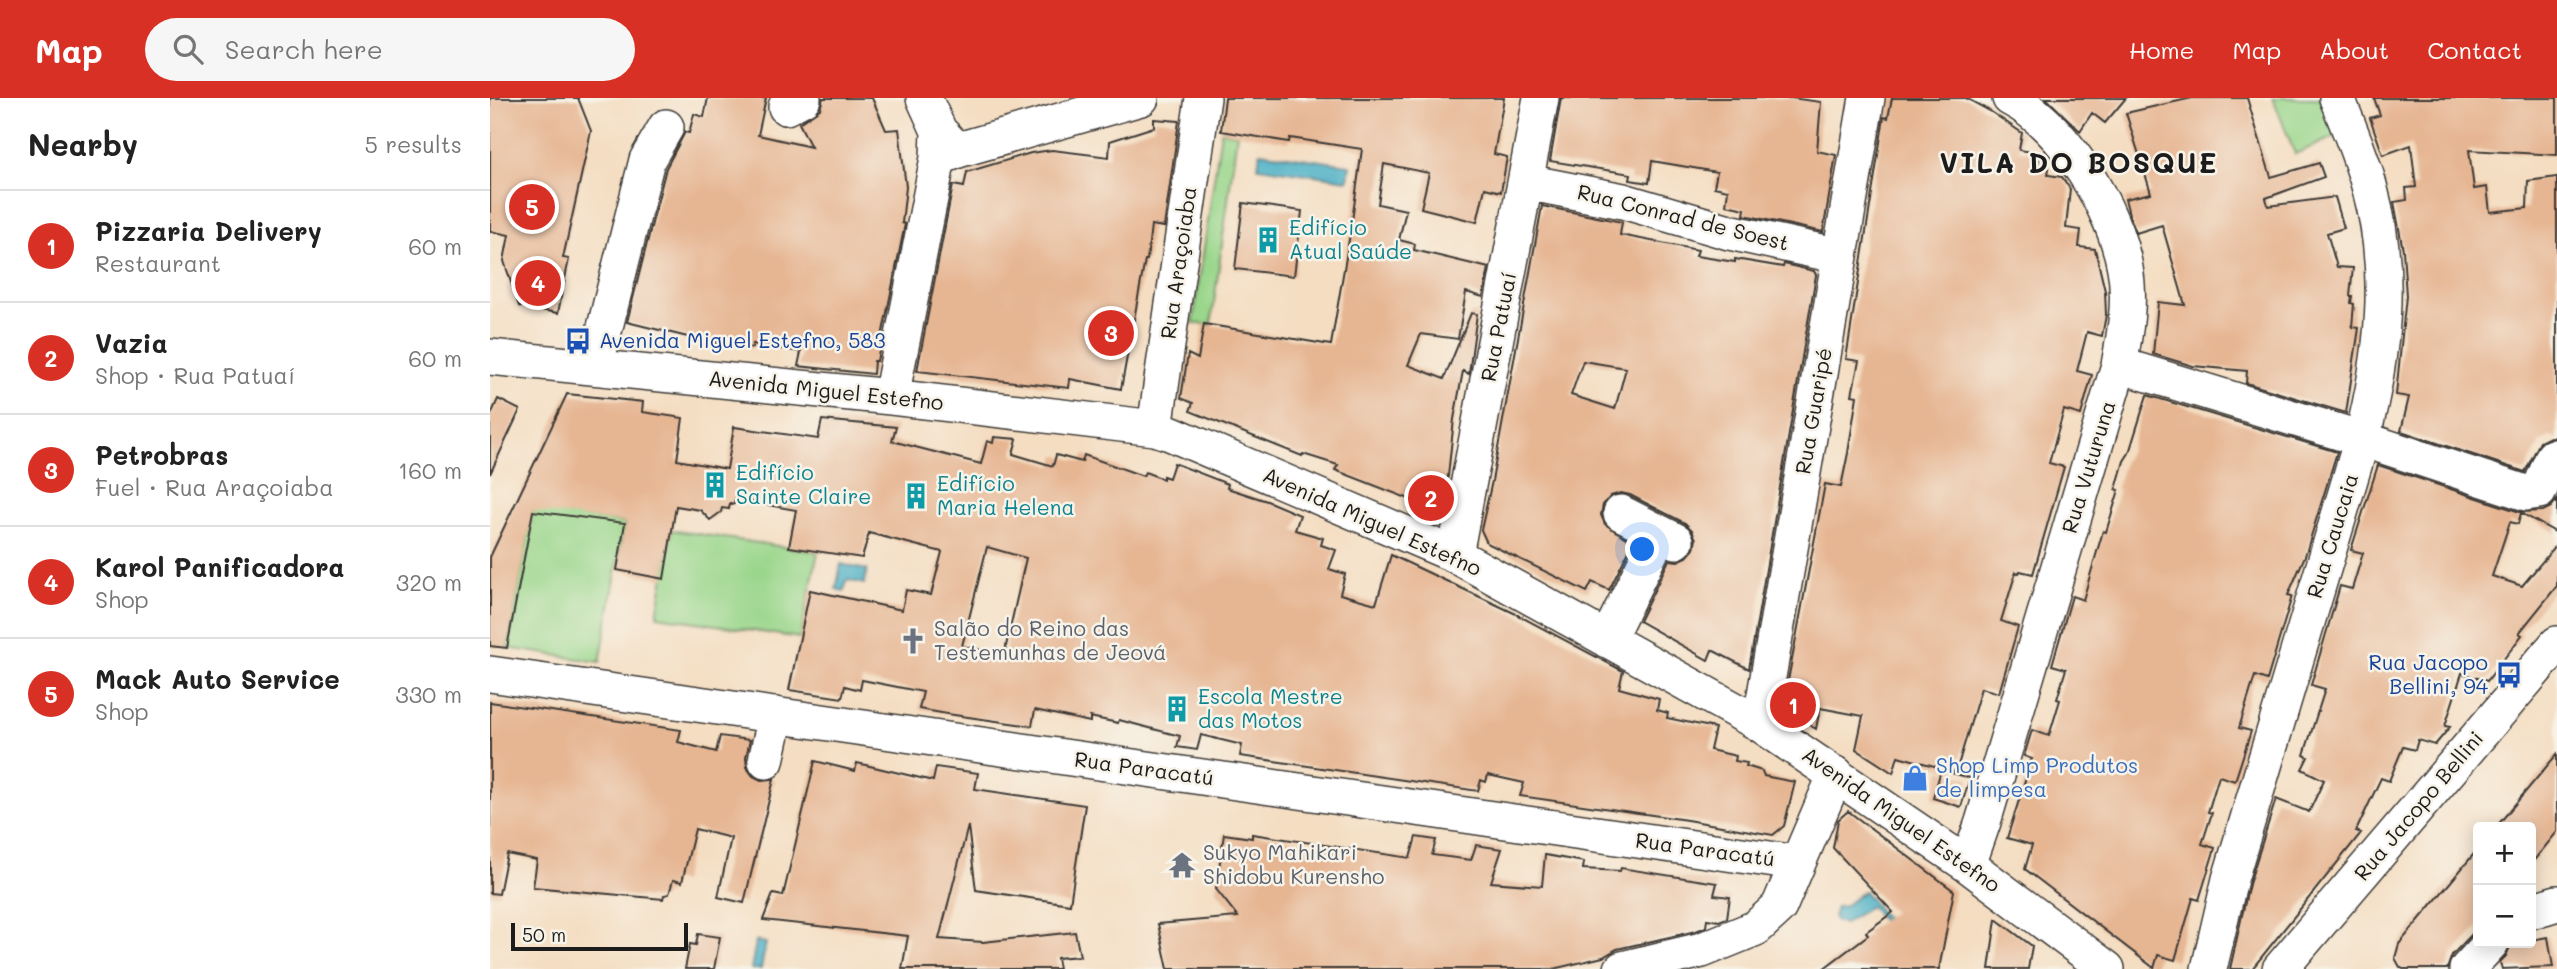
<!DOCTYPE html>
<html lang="en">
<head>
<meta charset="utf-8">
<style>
  :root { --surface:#fff; --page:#f6f6f6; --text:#222; --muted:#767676; --line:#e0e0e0; --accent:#d93025 }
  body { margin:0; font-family:Mali,sans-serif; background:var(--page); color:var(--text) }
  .controls { position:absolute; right:21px; bottom:21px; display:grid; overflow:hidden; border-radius:7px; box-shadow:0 4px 18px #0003 }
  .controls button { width:63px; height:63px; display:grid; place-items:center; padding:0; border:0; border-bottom:2px solid var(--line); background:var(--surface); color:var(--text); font:35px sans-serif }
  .scale { position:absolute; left:21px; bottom:18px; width:177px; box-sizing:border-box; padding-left:7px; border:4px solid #1c1c1c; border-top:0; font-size:19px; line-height:24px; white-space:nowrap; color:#1c1c1c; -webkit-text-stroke:5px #f7f3e8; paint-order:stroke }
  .you { position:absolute; left:1153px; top:452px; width:24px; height:24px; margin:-18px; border:5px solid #fff; border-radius:50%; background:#1a73e8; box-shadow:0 0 0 10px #1a73e833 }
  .badge { display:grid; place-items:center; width:46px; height:46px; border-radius:50%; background:var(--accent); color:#fff; font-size:23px; font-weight:700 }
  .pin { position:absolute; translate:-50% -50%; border:4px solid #fff; box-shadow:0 2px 7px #0006 }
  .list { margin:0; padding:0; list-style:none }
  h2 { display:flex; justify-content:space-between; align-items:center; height:91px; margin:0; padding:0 28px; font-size:30px }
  h2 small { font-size:23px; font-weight:400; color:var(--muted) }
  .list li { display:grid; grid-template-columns:46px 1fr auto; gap:21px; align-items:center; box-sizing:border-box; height:112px; padding:0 28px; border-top:2px solid var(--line) }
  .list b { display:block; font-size:26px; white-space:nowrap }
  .list p { margin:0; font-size:23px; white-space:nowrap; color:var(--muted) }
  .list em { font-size:23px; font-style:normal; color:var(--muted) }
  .icon { flex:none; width:38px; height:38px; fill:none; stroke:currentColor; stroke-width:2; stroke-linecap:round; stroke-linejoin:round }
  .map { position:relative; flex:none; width:2067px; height:871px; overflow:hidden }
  header { display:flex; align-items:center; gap:42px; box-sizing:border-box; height:98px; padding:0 35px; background:var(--accent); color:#fff }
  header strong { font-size:33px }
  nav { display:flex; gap:38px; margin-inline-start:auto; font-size:24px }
  .search { width:490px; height:63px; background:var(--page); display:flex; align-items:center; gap:18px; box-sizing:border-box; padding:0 24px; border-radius:38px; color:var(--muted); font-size:26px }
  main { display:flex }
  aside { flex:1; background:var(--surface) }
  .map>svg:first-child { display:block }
</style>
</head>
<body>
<header>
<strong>Map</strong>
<div class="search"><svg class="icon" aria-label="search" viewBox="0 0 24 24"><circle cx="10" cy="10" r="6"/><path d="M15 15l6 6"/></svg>Search here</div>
<nav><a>Home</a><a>Map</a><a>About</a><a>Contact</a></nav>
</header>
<main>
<aside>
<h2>Nearby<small>5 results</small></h2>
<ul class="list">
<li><span class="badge">1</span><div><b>Pizzaria Delivery</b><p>Restaurant</p></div><em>60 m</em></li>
<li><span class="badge">2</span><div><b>Vazia</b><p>Shop · Rua Patuaí</p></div><em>60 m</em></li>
<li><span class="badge">3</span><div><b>Petrobras</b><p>Fuel · Rua Araçoiaba</p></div><em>160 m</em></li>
<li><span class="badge">4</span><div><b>Karol Panificadora</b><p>Shop</p></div><em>320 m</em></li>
<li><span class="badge">5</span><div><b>Mack Auto Service</b><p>Shop</p></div><em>330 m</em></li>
</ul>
</aside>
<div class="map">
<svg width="2067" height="871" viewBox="0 0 2067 871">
  <rect width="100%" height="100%" fill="#f7f3e8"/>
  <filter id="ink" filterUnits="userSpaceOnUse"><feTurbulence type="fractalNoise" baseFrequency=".0143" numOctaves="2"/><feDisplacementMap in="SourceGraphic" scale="14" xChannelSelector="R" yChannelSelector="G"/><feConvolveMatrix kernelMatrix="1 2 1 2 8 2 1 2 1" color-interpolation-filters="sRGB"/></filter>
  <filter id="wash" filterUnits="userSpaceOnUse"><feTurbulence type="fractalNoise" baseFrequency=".00686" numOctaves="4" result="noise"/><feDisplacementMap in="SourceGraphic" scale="28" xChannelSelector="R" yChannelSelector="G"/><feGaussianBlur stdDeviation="1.57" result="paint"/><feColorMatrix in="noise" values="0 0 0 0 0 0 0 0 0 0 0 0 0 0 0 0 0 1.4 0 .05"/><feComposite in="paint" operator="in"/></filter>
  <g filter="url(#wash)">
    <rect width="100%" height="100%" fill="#f4ddc1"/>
    <path fill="#9ad68b" stroke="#5b7954" stroke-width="2" d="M1783,0H1830L1847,38L1805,56Z
      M731,33L747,36L721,227L703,225Z
      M43,411L135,425L110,564L17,550Z
      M182,432L328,454L310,540L167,518Z"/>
    <path fill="#44adc4" stroke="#306470" stroke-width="2" d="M770,54L860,67L858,82L768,69Z
      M351,466L377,472L374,486L357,482L354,493L346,491Z
      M1374,793L1400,826L1409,843L1380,808L1354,826L1346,823L1343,819L1346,809L1354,808Z
      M266,843L276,845L271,871H261Z"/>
    <g id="blocks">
      <path fill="#e6b592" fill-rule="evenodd" d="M0,0H88L101,33L73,160L79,161L68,215L29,208L14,163L19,137L0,133Z
        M218,0H276L268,37L321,49L309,25L330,11L333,0H382L396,32L409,31L416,89L412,125L415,126L387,263H384L383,276L308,268L311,254L263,246L262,250L228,242L226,246L137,224L176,70L195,34L199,35L204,16L214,19Z
        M735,0H1014L1004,56L1017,59L1011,94L995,90L987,124L931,110L939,75L894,66L888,106L916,112L909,142L925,146L924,152L999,170L993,199L976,194L968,241L931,236L918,267L954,281L981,215L987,216L979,276L973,273L964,321L958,378L950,413L845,372L848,367L813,356L812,358L700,313L703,305L691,300L698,256L708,261L714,226L841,247L861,130L872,51L800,40L799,44L731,33Z
        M1071,0H1301L1331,4L1327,53L1346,57L1333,134L1254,117L1255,111L1236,107L1238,92L1224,89L1227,74L1162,63L1159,85L1140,82L1141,76L1060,63Z
        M1402,0H1476L1500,13L1532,35L1529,52L1550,55L1548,68L1559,70L1558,77L1572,79L1580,91L1576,130L1591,132L1589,149L1605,151L1615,193L1616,217L1612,238L1597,234L1587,273L1602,277L1591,317L1574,312L1559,365L1574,369L1543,476L1530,473L1529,475L1526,474L1511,523L1528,529L1509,595L1491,590L1466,674L1408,658L1403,675L1366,651L1373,618L1330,610L1326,631L1298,614L1294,604L1335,386L1351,389L1358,355L1367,298L1362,297L1369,263L1356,261L1394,19L1398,20Z
        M1556,0H1636L1615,25L1602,15L1590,33Z
        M1702,0H1757L1781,79L1829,65L1834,79L1776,100L1778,108L1845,99L1854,130L1837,135L1847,169L1863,170L1860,198H1862L1861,205L1864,206L1862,229L1869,230L1856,315L1756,285L1757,273L1703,268L1663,256L1668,204L1695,207L1672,127L1646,135L1639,116L1635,101L1661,95L1636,15Z
        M1884,0H2067V57L1979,52L1984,91L1997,89L2000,114L2037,110L2038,83L2067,79V340L2060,339L2050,344L2035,374L1911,333L1919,299L1906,297L1916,198L1913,152L1904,104L1917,102L1916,90L1926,89L1921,47L1893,57L1880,20L1890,17Z
        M664,21L689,23L674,129L661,127L657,162H655L631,291L580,281L579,290L427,273L463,87L474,89L477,74L541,55L562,52L619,59L620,43L664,29Z
        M753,105L812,113L804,178L745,171Z
        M1052,108L1132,124L1130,137L1208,152L1206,158L1245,164V161L1293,169L1294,166L1324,173L1326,177L1259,571L1222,552L1218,562L1149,523L1179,462L1188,463L1197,459L1204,451L1206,441L1202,432L1195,425L1140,397L1131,395L1121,398L1113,407L1111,417L1115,426L1143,444L1119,492L1102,484L1097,494L997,445L991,432L1002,383ZM1093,263L1136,270L1125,311L1081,297Z
        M77,296L153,304L152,314L193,320L187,362L237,371L244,329L328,341L332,322L406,329L402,343L491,366L497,343L503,345L504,339L527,341L523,356L563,368L566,357L592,364L594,357L653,378L655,374L673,381V378L679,380L684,365L738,386L737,390L777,403L810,417L805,432L833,440L831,447L846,452L839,471L855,476L850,496L886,506L901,457L1024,515L1133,573L1129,590L1169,601L1167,612L1178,615L1177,620L1225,630L1220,652L1246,658L1245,663L1257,665L1256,668L1272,673L1274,678L1305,684L1294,728L1283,737L1197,722L1030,698L1034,685L998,677L996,684L991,682L988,693L750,658L752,647L711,637L707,652L687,649L690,638L629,622L628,625L600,619V624L545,612L542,628L457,616L429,611L433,594L372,582L370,592L355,588L352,600L299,592L320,492L412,512L416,492L441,497L452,454L379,435L372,460L299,449L306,412L245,401L244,406L240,405L239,411L232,410L231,414L220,422L210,412L186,408L174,481L127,472L135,425L43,413L17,550L0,548V459ZM497,449L536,460L514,557L472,548Z
        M1657,297L1847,354L1815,458L1798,497L1802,498L1777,582L1765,578L1749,630L1761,633L1745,683L1729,678L1718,714L1722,715L1712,746L1725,750L1709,802L1703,800L1685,862L1668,857L1664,870L1535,771L1542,747L1517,740L1542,661L1534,658L1542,632L1559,638L1570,602L1567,601L1576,571L1562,567L1582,498L1593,502L1613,433L1616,434L1629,392L1626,391L1634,363L1639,355Z
        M8,301L30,312L0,376V319Z
        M1888,367L2030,414L2053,413L2061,409L2067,402V435L2031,415L2028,426L2020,424L2002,478L2032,488L2067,446V488L2029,535L2032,537L1997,583L1972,575L1955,628L1960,629L1945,647L1928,642L1925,652L1913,649L1899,683L1891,680L1866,733L1871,735L1762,871H1740L1759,786L1786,701L1819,714L1834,682L1812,671L1818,659L1814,657L1835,591L1821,587L1850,488L1862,491L1873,455L1861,452Z
        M0,604L191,632L188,644L226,654L230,638L260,642L256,659L257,670L263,678L271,682L284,681L254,805L228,799L241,740L205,731L192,784L183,782L179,796L174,797L173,801L43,789L47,762L17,756L9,796L0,795Z
        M2067,656V734L2041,766V729H2006Z
        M325,663L365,673L367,665L443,683L446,669L488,675L485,691L595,707L580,806L486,792L478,728L449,841L493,844L585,834L590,858L567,860L569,871H412L418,838L273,822L283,796L293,798Z
        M1451,672L1480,680L1471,709L1443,700Z
        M1358,713L1464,793L1449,871H1333L1378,837L1376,834L1403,814L1343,750L1348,722Z
        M734,736L762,740V736L920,760L926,739L946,742L942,757L981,762L986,747L1012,751L1001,784L1052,788L1055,757L1094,764L1093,771L1130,773L1131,770L1227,785L1224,797L1240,799L1237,820L1229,823L1217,821L1216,829L1206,833L1127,851L1113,859L1063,871H678L668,826L748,819L726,791Z
        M1988,751V830L1962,857L1957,871H1913L1910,869L1905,860L1909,846Z
        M1506,821L1542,848L1538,871H1499Z
        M208,836L230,839L224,871H195L200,846L206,847Z
        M2058,839L2063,869L2012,871L2010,864L2016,858L2021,846L2041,845V842Z"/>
    </g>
  </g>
  <g filter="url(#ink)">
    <use href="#blocks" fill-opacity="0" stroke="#3c3935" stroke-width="2"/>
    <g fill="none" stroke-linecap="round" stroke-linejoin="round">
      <g stroke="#3c3935" stroke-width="38">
        <path id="minor" d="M434,0L449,33L465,50
          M296,9L313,0
          M448,60L468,52L651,0
          M1036,84L1133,103L1239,134L1350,158
          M0,259L401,299L665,330L680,335L965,457L1270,626L1478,767L1617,871
          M1629,267L1872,341L2036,395L2049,393L2063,359
          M105,269L157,62L176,29
          M401,299L448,60L449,33
          M665,330L713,0
          M1131,415L1186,443
          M965,457L1051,0
          M1117,542L1170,435
          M0,576L1307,765
          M1270,626L1377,0
          M276,663L286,617
          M1478,767L1493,724L1629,267C1635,236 1641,202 1635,170C1625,112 1574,27 1520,0
          M2041,813L2067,805
          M1132,871L1212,852L1266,830L1289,809L1346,676
          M1719,871L1740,781L1872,341C1893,259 1903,175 1880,91C1872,60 1859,30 1847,0
          M1790,871L2067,546
          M1977,871L2001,845"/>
      </g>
      <use href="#minor" stroke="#fff" stroke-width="35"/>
    </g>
  </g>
  <defs>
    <g id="building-bare" transform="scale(2.1)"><path d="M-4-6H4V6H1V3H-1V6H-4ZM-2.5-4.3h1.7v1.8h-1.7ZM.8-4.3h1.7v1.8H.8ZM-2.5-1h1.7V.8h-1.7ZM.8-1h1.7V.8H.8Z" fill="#0f9aa8" stroke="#f7f3e8" stroke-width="2.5" paint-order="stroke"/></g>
    <g id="bus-bare" transform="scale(2.1)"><path d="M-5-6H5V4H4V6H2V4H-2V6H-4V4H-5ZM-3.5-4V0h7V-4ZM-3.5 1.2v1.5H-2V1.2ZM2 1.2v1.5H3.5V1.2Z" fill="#1a4fb4" stroke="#f7f3e8" stroke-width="2.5" paint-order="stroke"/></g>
    <g id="church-bare" transform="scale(2.1)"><path d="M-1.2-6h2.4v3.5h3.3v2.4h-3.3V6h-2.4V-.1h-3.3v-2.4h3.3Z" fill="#6b7280" stroke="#f7f3e8" stroke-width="2.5" paint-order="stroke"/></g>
    <g id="shop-bare" transform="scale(2.1)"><path d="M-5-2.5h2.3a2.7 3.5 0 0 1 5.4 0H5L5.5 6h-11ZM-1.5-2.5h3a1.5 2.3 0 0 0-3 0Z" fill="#3f7fe0" stroke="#f7f3e8" stroke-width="2.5" paint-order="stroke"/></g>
    <g id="temple-bare" transform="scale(2.1)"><path d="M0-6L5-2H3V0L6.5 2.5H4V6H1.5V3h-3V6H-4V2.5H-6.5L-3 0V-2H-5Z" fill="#6b7280" stroke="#f7f3e8" stroke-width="2.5" paint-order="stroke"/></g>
  </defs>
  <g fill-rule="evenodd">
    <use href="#building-bare" x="778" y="142"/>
    <use href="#bus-bare" x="88" y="243"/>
    <use href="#building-bare" x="225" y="387"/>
    <use href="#building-bare" x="426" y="398"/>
    <use href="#church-bare" x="423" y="543"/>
    <use href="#bus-bare" x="2019" y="577"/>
    <use href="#building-bare" x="687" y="611"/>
    <use href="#shop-bare" x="1425" y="680"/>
    <use href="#temple-bare" x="692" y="767"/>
  </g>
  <g text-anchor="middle" stroke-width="5" stroke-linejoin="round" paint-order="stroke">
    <g font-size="21" fill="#1c1c1c" stroke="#f7f3e8">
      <text transform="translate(1193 120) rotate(14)" y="7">Rua Conrad de Soest</text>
      <text transform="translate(689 165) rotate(-82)" y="7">Rua Araçoiaba</text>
      <text transform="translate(1009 229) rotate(-79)" y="7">Rua Patuaí</text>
      <text transform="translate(336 293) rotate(6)" y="7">Avenida Miguel Estefno</text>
      <text transform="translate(1324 313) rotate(-80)" y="7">Rua Guaripé</text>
      <text transform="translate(1599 369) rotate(-73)" y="7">Rua Vuturuna</text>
      <text transform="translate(882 424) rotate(24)" y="7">Avenida Miguel Estefno</text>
      <text transform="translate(1843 438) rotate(-73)" y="7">Rua Caucaia</text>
      <text transform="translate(654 671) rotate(8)" y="7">Rua Paracatú</text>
      <text transform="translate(1929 708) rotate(-50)" y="7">Rua Jacopo Bellini</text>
      <text transform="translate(1411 722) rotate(35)" y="7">Avenida Miguel Estefno</text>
      <text transform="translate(1215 752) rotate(8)" y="7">Rua Paracatú</text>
    </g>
    <g font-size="21" fill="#0d838f" stroke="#f7f3e8" text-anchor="start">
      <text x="799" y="137">Edifício<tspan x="799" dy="24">Atual Saúde</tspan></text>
      <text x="246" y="382">Edifício<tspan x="246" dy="24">Sainte Claire</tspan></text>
      <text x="447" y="393">Edifício<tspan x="447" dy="24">Maria Helena</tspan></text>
      <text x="708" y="606">Escola Mestre<tspan x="708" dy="24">das Motos</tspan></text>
    </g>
    <g font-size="21" fill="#164399" stroke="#f7f3e8" text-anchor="start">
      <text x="109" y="250">Avenida Miguel Estefno, 583</text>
      <text x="1998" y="572" text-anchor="end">Rua Jacopo<tspan x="1998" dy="24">Bellini, 94</tspan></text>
    </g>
    <g font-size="21" fill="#5b616d" stroke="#f7f3e8" text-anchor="start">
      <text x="444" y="538">Salão do Reino das<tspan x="444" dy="24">Testemunhas de Jeová</tspan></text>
      <text x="713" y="762">Sukyo Mahikari<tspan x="713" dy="24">Shidobu Kurensho</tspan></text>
    </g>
    <g font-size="21" fill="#366cbe" stroke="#f7f3e8" text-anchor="start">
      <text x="1446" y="675">Shop Limp Produtos<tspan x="1446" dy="24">de limpesa</tspan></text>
    </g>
    <g font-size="28" font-weight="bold" letter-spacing="2" fill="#1c1c1c" stroke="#f7f3e8">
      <text x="1589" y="75">VILA DO BOSQUE</text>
    </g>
  </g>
</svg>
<div class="controls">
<button>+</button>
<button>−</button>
</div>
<div class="scale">50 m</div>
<div class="you"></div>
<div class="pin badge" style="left:1303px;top:607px">1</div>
<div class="pin badge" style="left:941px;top:400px">2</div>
<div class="pin badge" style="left:621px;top:235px">3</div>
<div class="pin badge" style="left:48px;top:185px">4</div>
<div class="pin badge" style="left:42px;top:109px">5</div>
</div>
</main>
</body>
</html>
